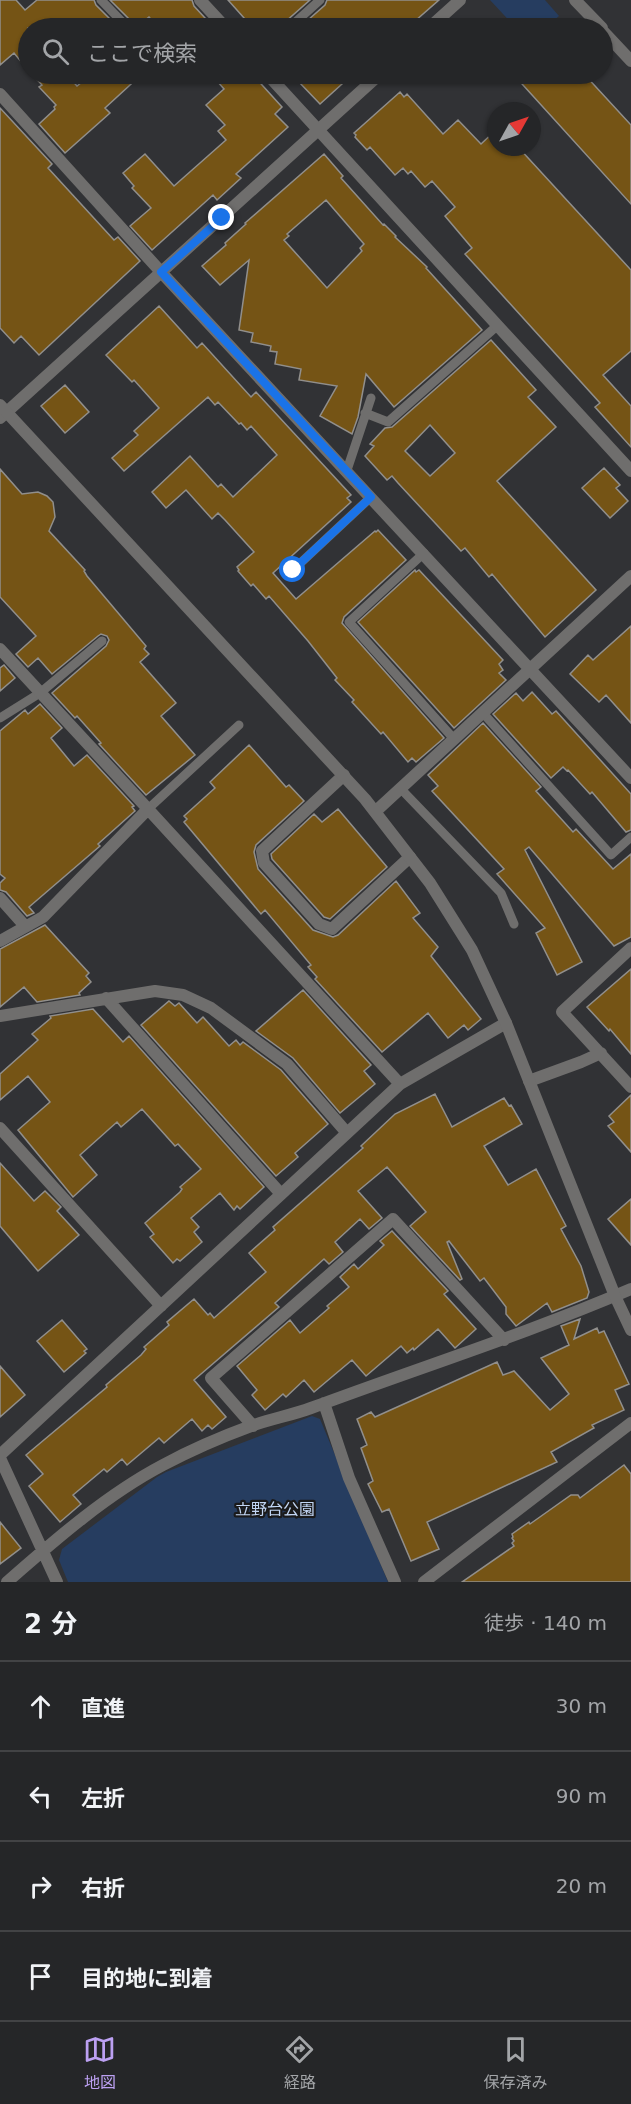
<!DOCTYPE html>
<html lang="ja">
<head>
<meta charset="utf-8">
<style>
  :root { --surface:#252628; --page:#313234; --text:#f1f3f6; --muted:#a3a5a8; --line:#424345; --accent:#bca0f2 }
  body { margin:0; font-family:"DejaVu Sans","Noto Sans JP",sans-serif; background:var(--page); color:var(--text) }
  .compass { position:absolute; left:487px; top:102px; width:54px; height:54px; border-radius:50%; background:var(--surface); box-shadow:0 2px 4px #0004; rotate:50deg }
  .stop { position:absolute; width:18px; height:18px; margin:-14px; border:4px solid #1a73e8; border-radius:50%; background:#fff }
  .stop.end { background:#1a73e8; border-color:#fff; box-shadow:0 2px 6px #0008 }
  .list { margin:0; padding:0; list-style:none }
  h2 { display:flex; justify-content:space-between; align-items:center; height:78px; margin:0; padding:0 24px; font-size:26px }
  h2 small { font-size:20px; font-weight:400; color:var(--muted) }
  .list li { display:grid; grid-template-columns:39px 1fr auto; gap:18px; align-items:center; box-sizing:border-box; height:90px; padding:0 24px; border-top:2px solid var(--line) }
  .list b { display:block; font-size:22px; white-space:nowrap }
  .list em { font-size:20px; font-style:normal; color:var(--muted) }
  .icon { flex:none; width:33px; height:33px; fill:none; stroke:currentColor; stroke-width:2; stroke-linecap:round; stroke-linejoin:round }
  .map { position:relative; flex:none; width:631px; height:1582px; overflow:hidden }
  .search { position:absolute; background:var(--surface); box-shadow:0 2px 4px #0004; left:18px; right:18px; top:18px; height:66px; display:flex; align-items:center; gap:15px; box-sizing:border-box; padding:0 21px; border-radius:33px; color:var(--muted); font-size:22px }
  .sheet { height:438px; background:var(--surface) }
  nav { display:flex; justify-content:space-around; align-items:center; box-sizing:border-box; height:84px; border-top:2px solid var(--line); background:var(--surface); font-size:16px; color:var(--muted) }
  nav a { display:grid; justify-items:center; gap:3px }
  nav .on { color:var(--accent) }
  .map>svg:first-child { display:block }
</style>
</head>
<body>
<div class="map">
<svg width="631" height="1582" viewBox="0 0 631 1582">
  <rect width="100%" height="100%" fill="#313235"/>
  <path fill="#263d60" d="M490,0H545L559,16L545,28H516Z
    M312,1416L320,1419L388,1582H68L59,1560L62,1549L157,1477L166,1472Z"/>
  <path fill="#755415" stroke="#918f8c" stroke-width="1.5" fill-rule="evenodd" d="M0,0H16L25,10L37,0H94L96,5L119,28H28V70L14,53L0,65Z
    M110,0H192L194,6L205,18L194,28H159L149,17L135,28L133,23Z
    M228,0H310L284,23L282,28H253Z
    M327,0H439L407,28H299L325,5Z
    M32,74H66L77,86L92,74H142L105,108L110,113L65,153L39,124L55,109L54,107L56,105L39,87L42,85Z
    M211,74H252L282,107L275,114L288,127L236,174L241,178L217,200L213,195L152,250L130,226L151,208L132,188L134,186L123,173L145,154L174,186L226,140L218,131L225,125L206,105L224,89Z
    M308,74H353L320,104L299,82Z
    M513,74H584L631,125V204Z
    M400,92L404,97L407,94L443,134L458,120L481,144L496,130V147H518L631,270V351L603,375L631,406V447L595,407L600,403L465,254L472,248L445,216L455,207L432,181L425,187L411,171L408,174L403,168L395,175L370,147L367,150L355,137L356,135L354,133Z
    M0,108L52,164L48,168L114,240L118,237L140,261L39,355L21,336L14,343L0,328Z
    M324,154L343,176L341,178L383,225L384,224L396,236L395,237L427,267L426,268L482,330L394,407L366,374L358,417L352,434L320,416L337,386L299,380L301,369L275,364L277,352L270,351L271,346L251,342L253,333L239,330L249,260L220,285L202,266L226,245L225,243L246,224L245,223ZM326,200L364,244L360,248L362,251L327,288L284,240L289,236L287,234Z
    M159,306L197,348L202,343L251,397L256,392L351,495L347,498L351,502L273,573L296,599L375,531L376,532L378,530L406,560L344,617L342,623L444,738L416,762L412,758L408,762L383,732L381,734L352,702L354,700L335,680L337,678L308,641L269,596L266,599L253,584L251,586L238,571L239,570L237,567L254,552L225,520L218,513L212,519L186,490L166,508L152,492L190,456L218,487L221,484L233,497L277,455L251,426L247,430L241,423L239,424L218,402L215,405L208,397L124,471L112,458L138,435L134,431L159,408L134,380L132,382L106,355Z
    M491,340L536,390L528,397L556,427L497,481L596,590L545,637L492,574L489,577L465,548L461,551L398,483L392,476L387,480L365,456L374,446L370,444L385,428L392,427ZM430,425L455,453L430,476L405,451Z
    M65,385L89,412L65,433L41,406Z
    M604,468L620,485L616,488L628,501L610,518L582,488Z
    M0,469L22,494L38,492L47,496L53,502L55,517L49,531L85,570L84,571L87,576L146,646L144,649L149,654L140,662L176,703L161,716L195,755L146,795L99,744L101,743L77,716L75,718L52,693L106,646L109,640L107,636L101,634L98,636L52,674L38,658L28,667L16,654L36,636L0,597Z
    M415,570L416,572L419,570L503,660L499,664L503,670L499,673L506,680L454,728L358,622Z
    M631,626V723L606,695L599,702L570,674L588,655L593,660Z
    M4,665L15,678L0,691V668Z
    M532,692L552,714L556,711L631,794V830L626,832L592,792L590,794L568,770L567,771L563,767L551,778L493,714L516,693L523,701Z
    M40,704L62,728L51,738L74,766L87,755L134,806L132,807L135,811L98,844L100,846L29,907L34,913L27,916L6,892L0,890V883L5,878L0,874V731L25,710L28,714Z
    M483,723L541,787L536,791L573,832L576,829L613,869L631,854V937L614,946L529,847L525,850L582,962L557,975L536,933L545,928L497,874L504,869L432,791L438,786L428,775Z
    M249,745L286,787L289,785L304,801L256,845L254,852L258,869L313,930L333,937L338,935L396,881L420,913L413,918L438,947L431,956L481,1019L468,1030L464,1025L448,1038L428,1013L382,1052L315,979L317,977L308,967L311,965L265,910L261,914L184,822L187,819L184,816L215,788L210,782Z
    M338,809L387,867L330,919L324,917L272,859L271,854L314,814L322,822Z
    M45,925L89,973L86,976L91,982L79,993L80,995L37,1002L24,987L0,1007V949Z
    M631,969V1054L610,1029L609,1031L587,1007Z
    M303,990L371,1065L364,1071L375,1084L340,1113L293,1058L256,1031Z
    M169,1001L175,1006L179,1003L197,1023L203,1017L229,1046L236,1040L240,1045L243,1042L281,1070L328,1124L295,1153L298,1157L276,1176L141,1025Z
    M93,1009L123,1042L129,1036L264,1187L240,1209L237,1206L234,1210L220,1193L191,1218L199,1227L194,1232L202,1242L180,1261L177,1259L173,1263L150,1237L154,1234L145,1223L180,1192L182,1189L180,1187L201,1169L178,1144L175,1146L142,1109L121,1127L117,1122L80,1155L97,1175L73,1197L18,1130L50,1102L28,1076L0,1100V1074L38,1040L32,1034L51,1018L50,1016Z
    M435,1094L452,1127L504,1098L509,1106L511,1105L522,1124L484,1146L508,1185L536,1169L566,1226L561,1229L581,1266L589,1292L587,1298L552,1312L547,1303L516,1326L506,1314V1307L484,1278L480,1281L449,1241L447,1242L462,1279L460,1280L410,1226L426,1212L387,1167L358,1191L382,1218L369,1229L360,1219L335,1242L343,1252L329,1264L324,1259L275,1303L279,1307L194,1380L226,1417L212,1429L208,1425L202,1431L192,1419L164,1443L159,1438L127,1465L122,1459L107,1472L104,1469L73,1495L81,1504L60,1522L29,1486L43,1474L26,1455L107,1387L106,1385L141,1355L146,1349L144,1347L169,1325L167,1322L194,1299L208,1315L210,1313L214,1318L266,1272L249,1253L275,1230L273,1227L363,1148L361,1146L395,1114Z
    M631,1095V1152L608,1126L614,1122L609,1116Z
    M0,1163L34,1201L45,1191L61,1207L57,1211L79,1235L38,1271L0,1226Z
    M631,1199V1245L608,1219Z
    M392,1231L448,1291L444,1294L476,1329L455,1348L438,1329L414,1350L413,1348L407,1353L401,1346L366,1376L352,1360L314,1392L304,1380L286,1397L283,1394L265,1410L252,1395L257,1390L237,1366L290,1320L300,1333L329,1308L327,1306L349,1287L340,1277L354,1264L358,1269L384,1245L380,1241Z
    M580,1319L574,1339L597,1328L599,1333L604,1331L629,1384L615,1390L624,1410L592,1425L594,1428L551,1452L557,1462L427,1522L439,1549L411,1561L389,1509L382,1512L368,1484L373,1481L361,1448L367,1445L357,1419L371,1412L375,1417L497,1362L503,1375L514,1371L550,1410L569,1394L541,1358L569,1345L561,1326Z
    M62,1320L87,1349L84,1351L86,1353L64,1372L37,1341Z
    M0,1366L25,1395L0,1417Z
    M624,1465L631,1474V1582H462L514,1546L512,1543L514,1541L512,1538L513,1537L512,1534L529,1522L530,1524L571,1495H578L580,1498Z
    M0,1522L21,1548L0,1564Z"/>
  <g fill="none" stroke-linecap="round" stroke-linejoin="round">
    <path stroke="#6f6e6d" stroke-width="9" d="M101,0L128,28
      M289,28L320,0
      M365,413L388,422L498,325
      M347,470L371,398
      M424,553L349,622L454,739
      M293,570L371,497
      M482,712L611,855L631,837
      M0,718L40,693L102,641
      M400,788L501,893L514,924
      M148,809L239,725"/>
    <path stroke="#6f6e6d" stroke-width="12" d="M200,0L226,28
      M575,0L602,28
      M429,28L460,0
      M602,30L631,61
      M267,74L631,471
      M0,94L161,272L631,778
      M0,418L380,74
      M0,649L148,809
      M344,775L262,851L264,863L319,924L332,929L410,857
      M376,811L631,576
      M0,898L25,926
      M0,941L43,917L148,809L400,1084
      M631,948L562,1012L631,1087
      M106,998L281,1194
      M0,1016L155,991L183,995L211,1008L287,1064L347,1133
      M529,1081L581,1062L601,1053
      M0,1128L161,1306
      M324,1403L349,1478L395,1582
      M253,1426L211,1378L393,1219L504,1340
      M0,1455L400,1084L506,1023
      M0,1458L57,1582
      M7,1582C55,1540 106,1495 163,1465C191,1450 221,1437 251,1426C271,1419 292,1415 311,1408C418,1368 526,1334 631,1289
      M424,1582L631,1423"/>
    <path stroke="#6f6e6d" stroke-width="12" d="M0,405L365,799L430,883L472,950L506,1023L615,1296L631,1330"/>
  </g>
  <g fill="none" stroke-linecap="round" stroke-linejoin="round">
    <path stroke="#1a73e8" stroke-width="8" d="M222,218L161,272L371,497L293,570"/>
  </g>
  <g text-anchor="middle" stroke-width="4.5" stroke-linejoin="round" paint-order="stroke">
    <g font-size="16" fill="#c2d6f4" stroke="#1a1a1b">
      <text x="275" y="1515">立野台公園</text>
    </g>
  </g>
</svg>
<svg class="compass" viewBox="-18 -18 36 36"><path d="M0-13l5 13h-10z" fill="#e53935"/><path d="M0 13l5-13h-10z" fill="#a3a5a8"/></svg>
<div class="stop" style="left:293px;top:570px"></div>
<div class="stop end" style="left:222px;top:218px"></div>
<div class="search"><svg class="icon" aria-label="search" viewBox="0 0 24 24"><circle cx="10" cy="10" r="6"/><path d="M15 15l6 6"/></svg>ここで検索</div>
</div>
<section class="sheet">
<h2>2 分<small>徒歩 · 140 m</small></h2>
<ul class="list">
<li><svg class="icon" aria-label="ahead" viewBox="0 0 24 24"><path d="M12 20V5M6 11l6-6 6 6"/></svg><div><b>直進</b></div><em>30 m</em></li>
<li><svg class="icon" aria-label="left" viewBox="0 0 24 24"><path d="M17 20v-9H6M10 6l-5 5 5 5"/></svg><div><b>左折</b></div><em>90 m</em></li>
<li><svg class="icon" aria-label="right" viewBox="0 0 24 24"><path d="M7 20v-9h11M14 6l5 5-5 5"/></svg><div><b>右折</b></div><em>20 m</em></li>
<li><svg class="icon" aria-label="arrive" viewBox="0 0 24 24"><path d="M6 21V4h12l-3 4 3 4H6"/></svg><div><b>目的地に到着</b></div></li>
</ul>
</section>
<nav>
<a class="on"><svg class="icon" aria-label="map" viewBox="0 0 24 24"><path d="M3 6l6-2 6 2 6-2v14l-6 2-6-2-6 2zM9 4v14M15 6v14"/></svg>地図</a>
<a><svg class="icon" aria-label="directions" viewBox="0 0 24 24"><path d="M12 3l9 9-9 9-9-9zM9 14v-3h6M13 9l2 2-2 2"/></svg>経路</a>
<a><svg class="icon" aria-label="saved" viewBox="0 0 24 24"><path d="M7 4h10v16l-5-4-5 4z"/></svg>保存済み</a>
</nav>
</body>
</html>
